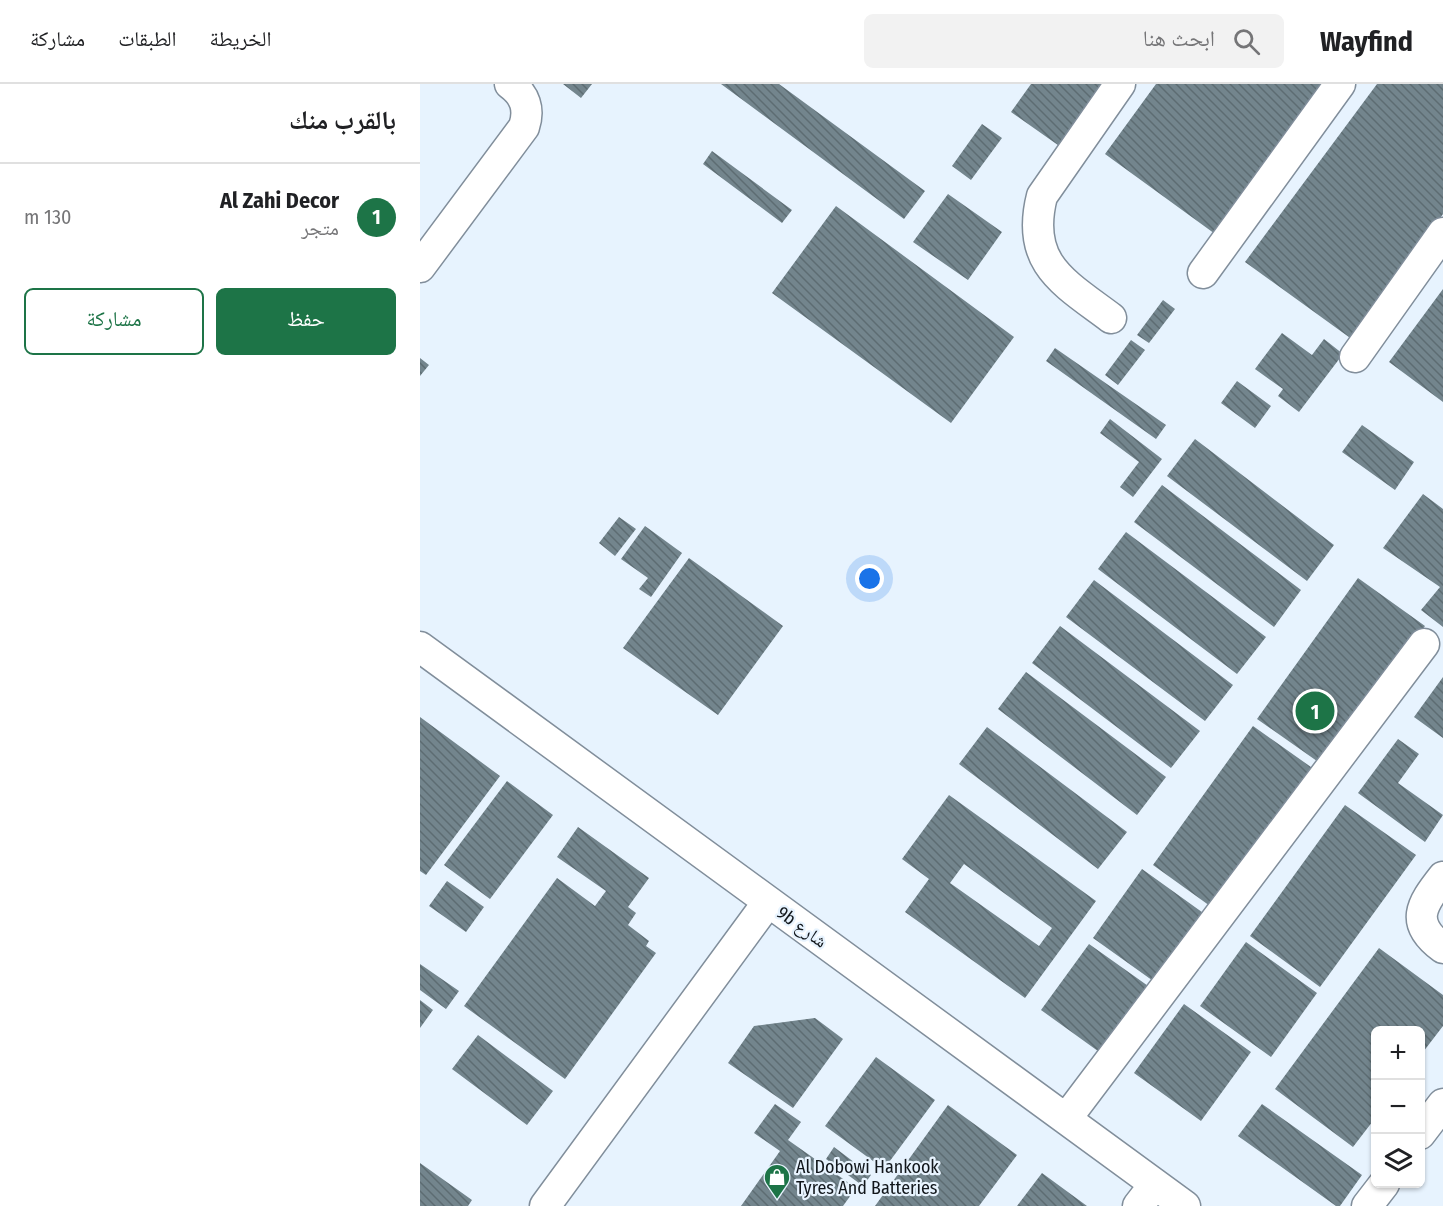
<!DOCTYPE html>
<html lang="ar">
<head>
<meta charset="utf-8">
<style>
  :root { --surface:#fff; --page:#f2f2f2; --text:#202124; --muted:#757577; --line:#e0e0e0; --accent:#1d7447 }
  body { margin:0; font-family:"Fira Sans Condensed","Noto Naskh Arabic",sans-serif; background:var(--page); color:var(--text); direction:rtl }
  .controls { position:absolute; right:18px; bottom:18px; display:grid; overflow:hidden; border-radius:9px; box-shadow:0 2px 4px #0004 }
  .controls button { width:54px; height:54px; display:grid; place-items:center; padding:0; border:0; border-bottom:2px solid var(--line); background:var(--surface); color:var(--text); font:30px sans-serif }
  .you { position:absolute; left:450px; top:495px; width:21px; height:21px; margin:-15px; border:4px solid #fff; border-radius:50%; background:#1a73e8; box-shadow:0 0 0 9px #1a73e833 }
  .badge { display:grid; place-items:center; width:39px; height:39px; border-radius:50%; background:var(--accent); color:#fff; font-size:20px; font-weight:700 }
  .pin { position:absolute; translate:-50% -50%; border:3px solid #fff; box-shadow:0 2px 6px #0006 }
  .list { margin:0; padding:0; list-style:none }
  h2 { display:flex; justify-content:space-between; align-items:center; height:78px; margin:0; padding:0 24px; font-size:26px }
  h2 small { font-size:20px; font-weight:400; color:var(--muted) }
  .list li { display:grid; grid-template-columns:39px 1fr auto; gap:18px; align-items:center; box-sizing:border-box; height:108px; padding:0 24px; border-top:2px solid var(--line) }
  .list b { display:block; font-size:22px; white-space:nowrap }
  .list p { margin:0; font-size:20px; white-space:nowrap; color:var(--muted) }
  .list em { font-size:20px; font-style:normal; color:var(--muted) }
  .actions { display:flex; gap:12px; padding:18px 24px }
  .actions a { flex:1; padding:14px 0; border:2px solid var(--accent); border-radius:9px; text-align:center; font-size:21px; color:var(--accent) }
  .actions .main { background:var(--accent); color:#fff }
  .icon { flex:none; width:33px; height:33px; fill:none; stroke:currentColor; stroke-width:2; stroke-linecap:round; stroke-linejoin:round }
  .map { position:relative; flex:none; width:1023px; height:1122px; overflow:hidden; direction:ltr }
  header { display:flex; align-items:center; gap:36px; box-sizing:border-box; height:84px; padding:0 30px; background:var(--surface); border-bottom:2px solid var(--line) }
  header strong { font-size:28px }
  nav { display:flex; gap:33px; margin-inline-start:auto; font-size:21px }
  .search { width:420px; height:54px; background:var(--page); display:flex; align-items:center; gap:15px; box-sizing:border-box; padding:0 21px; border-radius:9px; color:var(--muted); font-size:22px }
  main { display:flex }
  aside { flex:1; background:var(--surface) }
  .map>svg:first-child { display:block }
</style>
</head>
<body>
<header>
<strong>Wayfind</strong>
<div class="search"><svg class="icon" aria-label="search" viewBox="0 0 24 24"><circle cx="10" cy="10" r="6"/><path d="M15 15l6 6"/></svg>ابحث هنا</div>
<nav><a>الخريطة</a><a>الطبقات</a><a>مشاركة</a></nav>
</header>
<main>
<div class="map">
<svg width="1023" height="1122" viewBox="0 0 1023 1122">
  <defs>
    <pattern id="building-back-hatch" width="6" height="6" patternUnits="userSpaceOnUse" patternTransform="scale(1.5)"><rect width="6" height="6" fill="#73858d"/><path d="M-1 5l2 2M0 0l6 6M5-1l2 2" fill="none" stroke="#5d6c72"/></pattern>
  </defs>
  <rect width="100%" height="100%" fill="#e7f3fe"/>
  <path fill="url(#building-back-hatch)" fill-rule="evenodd" d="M143,0H172L161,14Z
    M301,0H359L505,107L484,135Z
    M611,0H691L645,66L591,28Z
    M736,0H915L802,155L685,70Z
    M957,0H1023V130L933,256L825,178Z
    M562,40L582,54L551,96L532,82Z
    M292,67L372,126L362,139L283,80Z
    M528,110L582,148L548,196L493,158Z
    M416,122L594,253L531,339L352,209Z
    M1023,205V318L969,278Z
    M743,216L755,225L729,259L717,251Z
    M862,249L892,271L904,255L923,270L879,328L858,312L863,305L835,285Z
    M711,256L725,266L698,301L685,291Z
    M635,264L746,341L736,355L626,277Z
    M0,274L9,281L0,292Z
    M817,297L851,322L835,344L801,319Z
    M690,335L742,375L713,413L700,403L719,378L680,349Z
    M942,341L994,378L975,406L922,368Z
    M775,355L914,461L887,497L747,392Z
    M742,401L881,506L854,543L714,438Z
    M1003,410L1023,425V543L1001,526L1020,503L963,464Z
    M199,433L216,445L195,472L179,459Z
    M225,442L262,469L231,513L219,505L228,494L201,475Z
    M706,448L846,553L817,590L678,485Z
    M269,474L363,542L298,631L203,564Z
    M938,494L1005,542L904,682L837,635Z
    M674,496L813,601L785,637L646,533Z
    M640,542L780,647L751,684L612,579Z
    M606,588L746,693L717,731L578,625Z
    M1023,593V654L994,633Z
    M0,633L80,692L6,791L0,787Z
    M833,642L898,688L797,827L733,781Z
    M567,643L707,748L678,785L539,680Z
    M978,655L999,670L978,699L1023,731L1005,758L938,709Z
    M87,697L133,731L70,815L24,781Z
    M529,711L676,817L605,914L485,828L509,795L482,775ZM544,780L632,844L619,862L530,799Z
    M925,721L996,771L900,903L830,852Z
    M158,743L229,794L208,823L216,829L208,841L229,857L226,862L236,869L145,995L44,922L137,794L175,822L186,807L137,773Z
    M722,785L793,836L743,904L673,854Z
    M27,797L64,823L46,848L9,822Z
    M826,858L897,909L851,973L780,922Z
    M669,860L738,909L689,975L621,926Z
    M959,864L1023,911V942L1000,972V946H956V1033L933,1063L855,1005Z
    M0,880L39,907L26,925L0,906Z
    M0,916L13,926L0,944Z
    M764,920L831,968L781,1037L714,989Z
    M395,934L423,955L373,1024L308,979L334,942Z
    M58,951L133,1007L107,1041L32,985Z
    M456,973L515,1016L464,1085L405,1042Z
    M355,1020L381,1038L368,1056L436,1104L423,1122H321L360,1067L334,1049Z
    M842,1020L942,1091L920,1122H916L818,1052Z
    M528,1021L597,1071L559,1122H455Z
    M414,1063L451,1091L443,1102L406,1075Z
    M0,1079L52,1116L48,1122H0Z
    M622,1089L667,1122H597Z"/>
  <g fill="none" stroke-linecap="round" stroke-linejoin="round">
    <g stroke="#818e9b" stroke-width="33">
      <path id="minor" d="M0,183L104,43C110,25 105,11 90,0
        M783,189L920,0
        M691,234C643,198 605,179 622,112L700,0
        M935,273L1023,149
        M0,563L765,1122
        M1023,793C1001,821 989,839 1023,864
        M646,1035L1004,560
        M1000,1050L1023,1020
        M125,1122L348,818
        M718,1122L735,1100
        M947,1122L964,1100"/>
    </g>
    <use href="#minor" stroke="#fff" stroke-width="30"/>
  </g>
  <defs>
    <g id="shop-pin" transform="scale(1.35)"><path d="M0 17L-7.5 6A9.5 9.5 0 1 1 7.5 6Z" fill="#1d7447" stroke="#e7f3fe"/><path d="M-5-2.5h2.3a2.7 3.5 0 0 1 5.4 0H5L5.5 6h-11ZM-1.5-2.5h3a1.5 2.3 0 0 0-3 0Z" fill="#fff"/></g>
  </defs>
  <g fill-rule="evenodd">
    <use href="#shop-pin" x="357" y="1093"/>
  </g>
  <g text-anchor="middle" stroke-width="4.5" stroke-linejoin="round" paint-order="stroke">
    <g font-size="18" fill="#11161b" stroke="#e7f3fe">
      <text transform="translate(382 843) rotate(36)" y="6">9b شارع</text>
    </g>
    <g font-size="18" fill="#11161b" stroke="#e7f3fe" text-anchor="start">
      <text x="376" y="1089">Al Dobowi Hankook<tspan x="376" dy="21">Tyres And Batteries</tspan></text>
    </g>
  </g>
</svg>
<div class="controls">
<button>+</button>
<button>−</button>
<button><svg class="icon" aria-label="layers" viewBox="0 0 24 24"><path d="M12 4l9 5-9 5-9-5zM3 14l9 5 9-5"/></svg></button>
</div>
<div class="you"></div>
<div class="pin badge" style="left:895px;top:627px">1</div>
</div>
<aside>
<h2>بالقرب منك<small></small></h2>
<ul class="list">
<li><span class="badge">1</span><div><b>Al Zahi Decor</b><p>متجر</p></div><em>130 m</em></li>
</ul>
<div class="actions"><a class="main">حفظ</a><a>مشاركة</a></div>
</aside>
</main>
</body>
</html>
